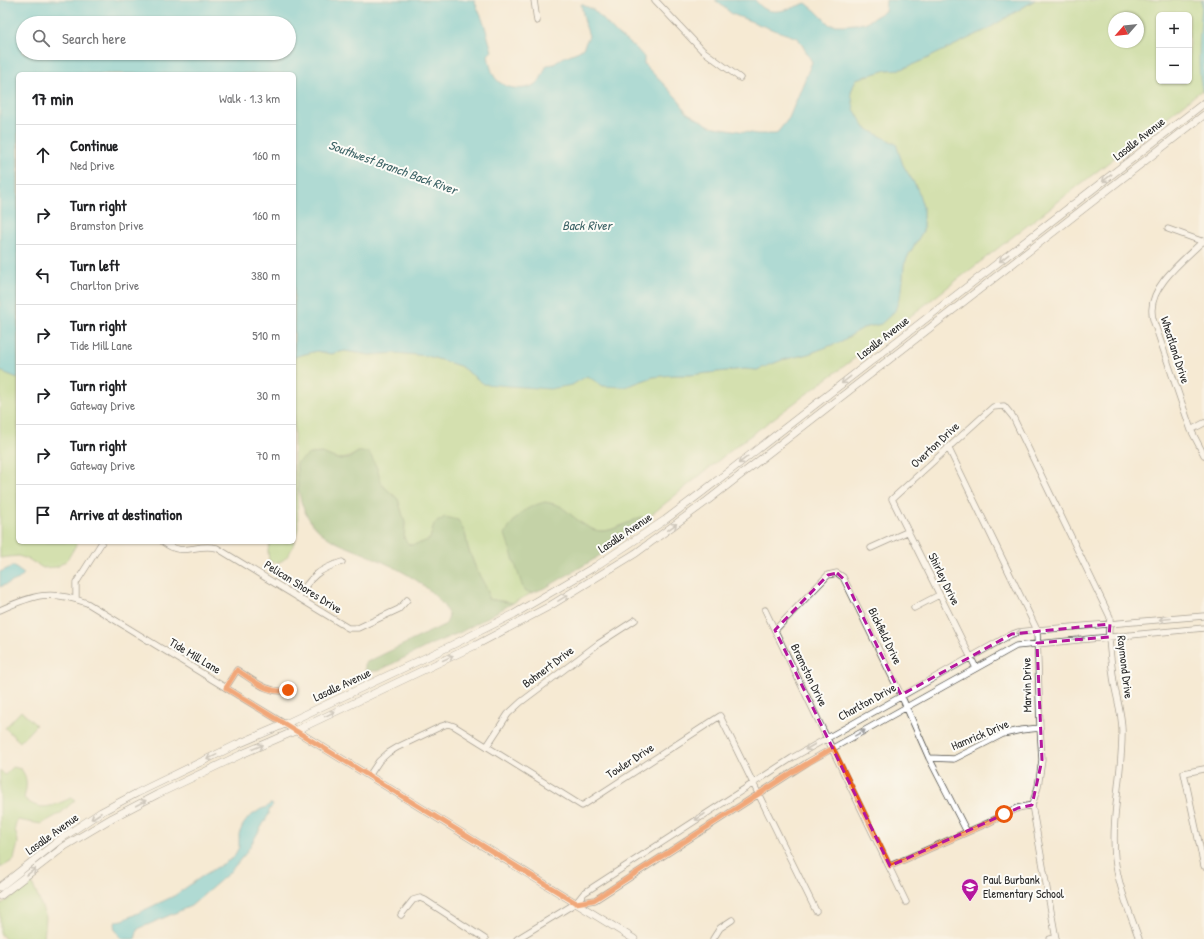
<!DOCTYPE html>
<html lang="en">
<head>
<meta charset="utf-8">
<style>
  :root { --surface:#fff; --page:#f2f2f2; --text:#202124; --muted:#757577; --line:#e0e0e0 }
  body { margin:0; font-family:"Patrick Hand",sans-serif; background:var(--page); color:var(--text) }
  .controls { position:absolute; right:12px; top:12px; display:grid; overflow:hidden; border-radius:6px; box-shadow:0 1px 3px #0004 }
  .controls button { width:36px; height:36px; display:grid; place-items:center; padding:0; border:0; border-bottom:1px solid var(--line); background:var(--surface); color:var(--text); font:20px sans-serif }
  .compass { position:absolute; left:1108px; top:12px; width:36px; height:36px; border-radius:50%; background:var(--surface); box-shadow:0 1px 3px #0004; rotate:242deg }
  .stop { position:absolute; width:12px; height:12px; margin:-9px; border:3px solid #ea580c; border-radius:50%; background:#fff }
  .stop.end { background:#ea580c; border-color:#fff; box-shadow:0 1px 4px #0008 }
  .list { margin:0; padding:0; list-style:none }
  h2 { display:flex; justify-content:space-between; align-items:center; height:52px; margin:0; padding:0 16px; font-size:17px }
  h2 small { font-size:13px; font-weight:400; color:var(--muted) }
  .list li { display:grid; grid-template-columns:26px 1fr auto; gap:12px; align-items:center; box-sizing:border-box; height:60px; padding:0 16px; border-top:1px solid var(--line) }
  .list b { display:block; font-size:15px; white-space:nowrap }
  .list p { margin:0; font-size:13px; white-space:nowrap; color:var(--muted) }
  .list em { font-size:13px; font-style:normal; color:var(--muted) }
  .icon { flex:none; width:22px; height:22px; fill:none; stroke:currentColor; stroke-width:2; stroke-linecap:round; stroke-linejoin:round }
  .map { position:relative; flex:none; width:1204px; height:939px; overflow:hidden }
  .search { position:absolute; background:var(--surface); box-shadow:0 1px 3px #0004; left:16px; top:16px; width:280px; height:44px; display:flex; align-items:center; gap:10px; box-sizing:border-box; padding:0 14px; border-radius:22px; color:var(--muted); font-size:15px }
  .panel { position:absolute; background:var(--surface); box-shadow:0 1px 3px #0004; left:16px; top:72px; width:280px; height:472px; border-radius:6px }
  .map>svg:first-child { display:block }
</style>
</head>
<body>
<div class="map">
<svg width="1204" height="939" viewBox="0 0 1204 939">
  <rect width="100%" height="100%" fill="#fdfcf7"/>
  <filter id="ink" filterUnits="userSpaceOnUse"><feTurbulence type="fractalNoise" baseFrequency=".025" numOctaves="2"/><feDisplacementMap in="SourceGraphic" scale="8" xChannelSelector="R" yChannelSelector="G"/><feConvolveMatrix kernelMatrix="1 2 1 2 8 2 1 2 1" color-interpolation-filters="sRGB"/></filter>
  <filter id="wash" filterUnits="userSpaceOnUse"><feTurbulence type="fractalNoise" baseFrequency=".012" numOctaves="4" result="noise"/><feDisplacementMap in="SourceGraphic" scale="16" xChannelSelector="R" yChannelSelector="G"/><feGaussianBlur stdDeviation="0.9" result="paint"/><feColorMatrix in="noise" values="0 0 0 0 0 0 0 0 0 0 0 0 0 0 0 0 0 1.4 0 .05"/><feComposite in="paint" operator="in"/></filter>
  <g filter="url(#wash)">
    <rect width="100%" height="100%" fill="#f5ead3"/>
    <path fill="#aad683" stroke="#6a8057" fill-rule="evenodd" d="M1035,0H1202L1200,61L1202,90L886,335L735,447L646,519L641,517C631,521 613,531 602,531C589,532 570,514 560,506L515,562L524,590L532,593L513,603L488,599L483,582L476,569L468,548L465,533L434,524L430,539L421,543L411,545L407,543L404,538L405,523L398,499L382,485L377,468L358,452C343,462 338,460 322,453L297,463L298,528L294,542V358L297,356L317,351L331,354L345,351L370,355L396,353L428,356L460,366L485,384L572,385L587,375L603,386L625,387L653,377L672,375H690L744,369L757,370L782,360L808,354L840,342L863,328L881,324L902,290L904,265L909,254L923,231V207L917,188L903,165L896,144L865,128L853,109L851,92L856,79L887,70L902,69L926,59L986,30ZM1159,15H1189V81H1159ZM1114,18H1138V42H1114Z
      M0,371L18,378V542H78L67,560L57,567L43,568L28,559L18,556L0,558Z
      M270,542H294C291,554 282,567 269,561L268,551Z
      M21,711L36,725L20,742L5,728Z
      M13,767L21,769C28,778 27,787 24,798C40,813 53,806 71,798L75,800L61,813L41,824L18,820C11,828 18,834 18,843C17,848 15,854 14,860L0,868V770L5,775Z
      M32,883L46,917L44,939H5L0,933V905Z"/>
    <path fill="#87b771" stroke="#59714e" d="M358,452H369L377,468L382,485L398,499L405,523L404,538L407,543L411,545L421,543L430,539L434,524L445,517L458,520L465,533L468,548L476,569L488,591V599L513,603L461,632L432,644L378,671H365V663L446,624L449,616C445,605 439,600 431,592C413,575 388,564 365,554C340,544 320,539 306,514C298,499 297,479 297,463L309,454L322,453L337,459H348Z
      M545,502C550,503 556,504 560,506C572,514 587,532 603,531C614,531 630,521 641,517L646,519L643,525L593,560L547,587L532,593L524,591L505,534C517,515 523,508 545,502Z"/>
    <path fill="#5bc8d2" stroke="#437a7e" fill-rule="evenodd" d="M0,0H474L484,23L492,51L488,55C489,62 491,70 494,76C502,89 523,92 536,84C541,81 544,70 547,65L554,64L562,58L579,51L583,48L589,36L585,24L581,4L594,10L618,35L634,46L644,57V64L679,100L686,112L710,126L757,134H776L789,118L812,62L798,38L771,29L732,14L715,0H755C758,3 761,7 765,9C777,15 794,7 806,3L816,11L830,25H845L865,23L885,11L886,0H1035L986,30L926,59L902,69L887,70L856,79L851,92L854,109L865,128L896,144L903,165L917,188L923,207V231L909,254L904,265L902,290L895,311L881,324L863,328L840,342L808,354L782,360L757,370L744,369L690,375H672L653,377L625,387L603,386L587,376L572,385L550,389L484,384L460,366L428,356L396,353L370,355L345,351L331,354L317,351L297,356L294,358V74H18V378L0,371ZM23,23H289V53H23Z
      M1202,0H1204V94C1195,76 1201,22 1202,0Z
      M13,566L24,574L19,579L0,587V572Z
      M270,804H272L273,806L269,810V814L246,853L229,873L191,906L138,929L135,939H122L114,928L116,921L123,920L174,896L204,875L233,858L239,847V834L243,825L249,817L261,809L267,807Z"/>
  </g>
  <g filter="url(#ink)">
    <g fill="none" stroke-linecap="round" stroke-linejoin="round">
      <g stroke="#494844" stroke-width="7">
        <path id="street" d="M534,0L537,21
          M655,0L702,50L740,78
          M1168,229L1204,242
          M1203,241C1185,259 1150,285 1152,312C1152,317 1154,323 1156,328L1191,430L1204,455
          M1191,430L1204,423
          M948,447L1037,630L1040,728L1042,760L1038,787L1032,805L1056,939
          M163,542C184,558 194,543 217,548L348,628H358L399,609L407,600
          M871,548L909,531
          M298,598C310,577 319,569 342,562
          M76,599V583L102,542
          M914,608L939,595
          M0,610C34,595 50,589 87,603L285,724
          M765,610L906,902
          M775,630L828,575L837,573L843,577L901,695L929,758L967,832
          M976,668L892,499L993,407L1004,406L1013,417L1110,617C1110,624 1108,631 1109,638C1110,653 1112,668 1114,683C1117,700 1123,717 1122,734C1122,776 1111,816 1115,858C1118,886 1130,913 1139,939
          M226,687L237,670C253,680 269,695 288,690
          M487,746L508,714L521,702L598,644L635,620
          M929,758L954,759L1003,734L1021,730L1040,728
          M1204,769L1184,773L1204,866
          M369,776L379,761L388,753L398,747L442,726L448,724L454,726L582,806L720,716L816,911
          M890,866L988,823L1018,808L1032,805
          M576,903L595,900L808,762L1016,646L1204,628
          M401,915L413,900L420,898L425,900L485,939
          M517,939L576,903L584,893L792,758L1010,635L1018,632L1037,630L1204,616
          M713,939L720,928L732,920
          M1050,939L1056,938"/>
      </g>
      <g stroke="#494844" stroke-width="8">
        <path id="secondary" d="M285,724L634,939
          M0,887L62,838L101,812L137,793L236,745L285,724L448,647L514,614L596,566L665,520L701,493L1204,103
          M0,896L65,846L112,818L158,794L242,754L295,731L476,645L548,607L636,553L707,501L1204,115"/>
      </g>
      <use href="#street" stroke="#fff" stroke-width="5.5"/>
      <use href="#secondary" stroke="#fff" stroke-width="7"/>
    </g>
    <defs><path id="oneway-shaft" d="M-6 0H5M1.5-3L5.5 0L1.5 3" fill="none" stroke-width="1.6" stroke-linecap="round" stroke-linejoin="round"/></defs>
    <g stroke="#a0a0a0">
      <use href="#oneway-shaft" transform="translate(1107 178) rotate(142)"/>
      <use href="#oneway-shaft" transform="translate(1004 258) rotate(142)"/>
      <use href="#oneway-shaft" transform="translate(846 380) rotate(142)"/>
      <use href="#oneway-shaft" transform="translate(743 460) rotate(142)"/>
      <use href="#oneway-shaft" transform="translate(672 527) rotate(-36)"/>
      <use href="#oneway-shaft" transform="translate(563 598) rotate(-31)"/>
      <use href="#oneway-shaft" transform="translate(1165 619) rotate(175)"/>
      <use href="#oneway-shaft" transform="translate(1022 632) rotate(172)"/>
      <use href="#oneway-shaft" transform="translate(1079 639) rotate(-5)"/>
      <use href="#oneway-shaft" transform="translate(448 658) rotate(-25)"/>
      <use href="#oneway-shaft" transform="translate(330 714) rotate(-26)"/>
      <use href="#oneway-shaft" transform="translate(860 733) rotate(-29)"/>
      <use href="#oneway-shaft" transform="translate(258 747) rotate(-23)"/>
      <use href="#oneway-shaft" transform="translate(810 747) rotate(150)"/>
      <use href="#oneway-shaft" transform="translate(212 757) rotate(154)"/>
      <use href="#oneway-shaft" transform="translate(141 803) rotate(-28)"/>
      <use href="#oneway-shaft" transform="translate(96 816) rotate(147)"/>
      <use href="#oneway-shaft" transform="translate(700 817) rotate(147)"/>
      <use href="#oneway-shaft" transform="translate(31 872) rotate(-38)"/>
    </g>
  </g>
  <g fill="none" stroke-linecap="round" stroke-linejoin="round" filter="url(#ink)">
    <path stroke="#ea580c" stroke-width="5" d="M288,690C269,695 253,680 237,670L226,688L576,903L594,900L791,773L833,748L890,866L988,823L1004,814"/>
  </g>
  <path d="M0 0H1204V939H0ZM837,573L845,580L901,695L1012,634L1110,624L1109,637L1037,643L1042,760L1032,805L1018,808L890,866L775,630L828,575Z" fill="#f5ead3" fill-opacity=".55" fill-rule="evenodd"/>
  <path fill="none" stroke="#b5179e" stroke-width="3" stroke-dasharray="8 5" stroke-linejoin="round" d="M837,573L845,580L901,695L1012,634L1110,624L1109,637L1037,643L1042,760L1032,805L1018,808L890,866L775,630L828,575Z"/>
  <defs>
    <g id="school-pin" transform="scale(0.9)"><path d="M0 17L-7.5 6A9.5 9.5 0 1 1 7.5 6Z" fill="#b5179e" stroke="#fdfcf7"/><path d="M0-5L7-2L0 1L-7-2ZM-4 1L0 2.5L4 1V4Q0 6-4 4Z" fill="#fff"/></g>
  </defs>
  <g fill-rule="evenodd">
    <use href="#school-pin" x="970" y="887"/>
  </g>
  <g text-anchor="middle" stroke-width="4" stroke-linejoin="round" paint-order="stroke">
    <g font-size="12" fill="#2b2b2b" stroke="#fdfcf7">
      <text transform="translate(1139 139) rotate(-38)" y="4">Lasalle Avenue</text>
      <text transform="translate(883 338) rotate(-38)" y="4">Lasalle Avenue</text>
      <text transform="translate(1175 350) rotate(72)" y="4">Wheatland Drive</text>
      <text transform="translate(935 445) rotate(-43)" y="4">Overton Drive</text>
      <text transform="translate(625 533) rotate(-34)" y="4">Lasalle Avenue</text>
      <text transform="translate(944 579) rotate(64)" y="4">Shirley Drive</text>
      <text transform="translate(303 587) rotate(32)" y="4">Pelican Shores Drive</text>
      <text transform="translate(885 636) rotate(64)" y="4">Bickfield Drive</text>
      <text transform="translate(195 656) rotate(31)" y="4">Tide Mill Lane</text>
      <text transform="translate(548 667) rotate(-37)" y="4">Bohnert Drive</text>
      <text transform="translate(1125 667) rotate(83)" y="4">Raymond Drive</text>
      <text transform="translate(809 675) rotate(64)" y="4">Bramston Drive</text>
      <text transform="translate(342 685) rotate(-25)" y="4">Lasalle Avenue</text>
      <text transform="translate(1027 685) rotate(-91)" y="4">Marvin Drive</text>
      <text transform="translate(867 702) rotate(-29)" y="4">Charlton Drive</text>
      <text transform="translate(980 735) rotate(-23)" y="4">Hamrick Drive</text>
      <text transform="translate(630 761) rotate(-33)" y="4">Towler Drive</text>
      <text transform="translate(52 834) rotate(-36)" y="4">Lasalle Avenue</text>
    </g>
    <g font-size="12" fill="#2b2b2b" stroke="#fdfcf7" text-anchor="start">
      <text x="983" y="884">Paul Burbank<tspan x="983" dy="14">Elementary School</tspan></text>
    </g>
    <g font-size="13" font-style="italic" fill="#3c6265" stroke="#fdfcf7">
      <text transform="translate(393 167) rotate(20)" y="5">Southwest Branch Back River</text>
      <text x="587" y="230">Back River</text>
    </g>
  </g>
</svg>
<div class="controls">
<button>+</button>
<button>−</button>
</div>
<svg class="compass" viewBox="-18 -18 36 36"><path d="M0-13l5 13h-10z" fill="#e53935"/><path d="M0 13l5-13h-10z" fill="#757577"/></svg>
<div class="stop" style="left:1004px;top:814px"></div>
<div class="stop end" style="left:288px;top:690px"></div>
<div class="search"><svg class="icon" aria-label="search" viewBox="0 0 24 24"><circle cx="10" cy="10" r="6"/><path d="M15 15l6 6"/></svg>Search here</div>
<section class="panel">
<h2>17 min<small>Walk · 1.3 km</small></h2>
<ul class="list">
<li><svg class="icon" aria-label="ahead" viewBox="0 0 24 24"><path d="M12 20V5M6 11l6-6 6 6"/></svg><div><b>Continue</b><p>Ned Drive</p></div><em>160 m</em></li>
<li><svg class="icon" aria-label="right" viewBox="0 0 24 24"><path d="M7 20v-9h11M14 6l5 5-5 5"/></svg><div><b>Turn right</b><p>Bramston Drive</p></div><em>160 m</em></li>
<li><svg class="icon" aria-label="left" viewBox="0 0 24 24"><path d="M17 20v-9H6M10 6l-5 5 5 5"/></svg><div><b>Turn left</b><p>Charlton Drive</p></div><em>380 m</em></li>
<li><svg class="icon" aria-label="right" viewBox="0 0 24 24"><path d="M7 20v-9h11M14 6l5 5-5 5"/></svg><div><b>Turn right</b><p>Tide Mill Lane</p></div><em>510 m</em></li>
<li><svg class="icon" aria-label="right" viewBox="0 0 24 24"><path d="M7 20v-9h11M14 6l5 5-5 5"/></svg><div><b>Turn right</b><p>Gateway Drive</p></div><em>30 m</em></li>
<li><svg class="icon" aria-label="right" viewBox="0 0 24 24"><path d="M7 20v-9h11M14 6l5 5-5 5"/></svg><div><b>Turn right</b><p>Gateway Drive</p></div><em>70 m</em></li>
<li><svg class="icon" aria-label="arrive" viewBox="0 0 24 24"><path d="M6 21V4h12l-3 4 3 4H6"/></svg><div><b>Arrive at destination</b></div></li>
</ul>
</section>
</div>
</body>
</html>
